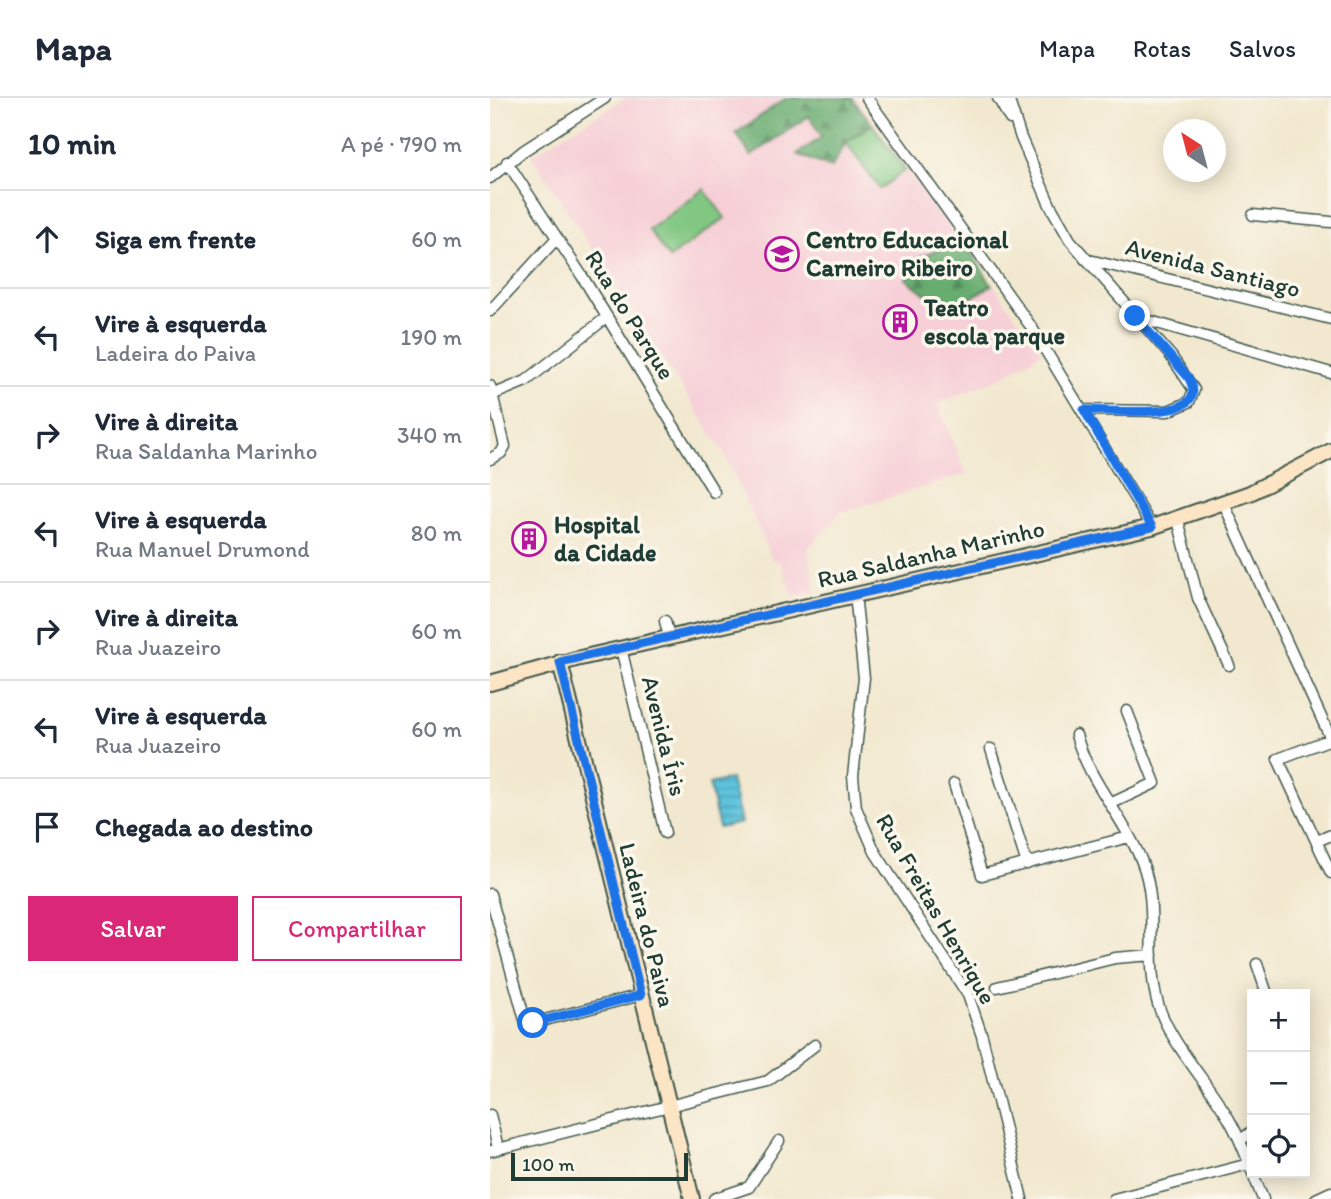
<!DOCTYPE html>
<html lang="pt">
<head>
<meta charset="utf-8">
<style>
  :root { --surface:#fff; --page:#f6f6f7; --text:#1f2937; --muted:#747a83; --line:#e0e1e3; --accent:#db2777 }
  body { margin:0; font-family:Itim,sans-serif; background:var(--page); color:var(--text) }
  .controls { position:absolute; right:21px; bottom:21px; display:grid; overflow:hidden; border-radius:0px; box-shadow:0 4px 18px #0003 }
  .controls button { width:63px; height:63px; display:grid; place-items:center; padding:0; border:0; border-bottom:2px solid var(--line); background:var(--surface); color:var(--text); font:35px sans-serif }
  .compass { position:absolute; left:673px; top:21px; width:63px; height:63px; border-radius:50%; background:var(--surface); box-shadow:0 4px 18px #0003; rotate:324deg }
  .scale { position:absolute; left:21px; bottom:18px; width:177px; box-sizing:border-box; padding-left:7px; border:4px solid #1f3d34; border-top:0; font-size:19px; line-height:24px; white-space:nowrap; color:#1f3d34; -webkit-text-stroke:5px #fbf7ec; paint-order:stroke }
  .stop { position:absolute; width:21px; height:21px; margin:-16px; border:5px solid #1a73e8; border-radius:50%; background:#fff }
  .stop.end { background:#1a73e8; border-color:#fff; box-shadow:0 2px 7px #0008 }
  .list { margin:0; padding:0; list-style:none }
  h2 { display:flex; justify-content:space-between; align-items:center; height:91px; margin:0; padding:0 28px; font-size:30px }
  h2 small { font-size:23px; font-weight:400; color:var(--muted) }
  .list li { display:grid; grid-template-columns:46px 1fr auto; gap:21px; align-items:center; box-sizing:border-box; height:98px; padding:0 28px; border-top:2px solid var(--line) }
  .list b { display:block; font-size:26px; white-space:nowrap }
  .list p { margin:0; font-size:23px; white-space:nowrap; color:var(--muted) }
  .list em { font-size:23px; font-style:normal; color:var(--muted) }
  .actions { display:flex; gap:14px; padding:21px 28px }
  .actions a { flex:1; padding:16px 0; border:2px solid var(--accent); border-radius:0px; text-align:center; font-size:24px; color:var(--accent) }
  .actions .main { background:var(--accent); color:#fff }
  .icon { flex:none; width:38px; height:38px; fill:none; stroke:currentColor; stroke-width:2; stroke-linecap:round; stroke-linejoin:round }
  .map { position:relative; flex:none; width:841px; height:1101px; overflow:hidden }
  header { display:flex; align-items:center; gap:42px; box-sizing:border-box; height:98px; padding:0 35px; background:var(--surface); border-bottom:2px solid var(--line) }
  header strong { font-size:33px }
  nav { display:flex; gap:38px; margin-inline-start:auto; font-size:24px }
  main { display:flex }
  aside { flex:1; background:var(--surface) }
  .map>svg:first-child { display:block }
</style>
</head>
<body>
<header>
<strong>Mapa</strong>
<nav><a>Mapa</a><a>Rotas</a><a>Salvos</a></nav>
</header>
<main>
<aside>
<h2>10 min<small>A pé · 790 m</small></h2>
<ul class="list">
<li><svg class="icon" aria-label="ahead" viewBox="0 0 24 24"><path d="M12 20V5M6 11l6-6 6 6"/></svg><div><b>Siga em frente</b></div><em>60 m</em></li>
<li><svg class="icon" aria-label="left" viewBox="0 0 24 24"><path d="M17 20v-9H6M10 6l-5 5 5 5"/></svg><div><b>Vire à esquerda</b><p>Ladeira do Paiva</p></div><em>190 m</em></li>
<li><svg class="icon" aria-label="right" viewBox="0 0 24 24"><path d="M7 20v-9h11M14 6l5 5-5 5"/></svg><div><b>Vire à direita</b><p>Rua Saldanha Marinho</p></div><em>340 m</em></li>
<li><svg class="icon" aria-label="left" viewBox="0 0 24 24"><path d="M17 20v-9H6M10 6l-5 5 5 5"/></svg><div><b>Vire à esquerda</b><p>Rua Manuel Drumond</p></div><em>80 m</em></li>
<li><svg class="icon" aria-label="right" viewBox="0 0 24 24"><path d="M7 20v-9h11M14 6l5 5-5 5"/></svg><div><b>Vire à direita</b><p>Rua Juazeiro</p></div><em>60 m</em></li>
<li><svg class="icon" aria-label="left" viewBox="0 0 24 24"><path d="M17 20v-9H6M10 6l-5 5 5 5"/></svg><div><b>Vire à esquerda</b><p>Rua Juazeiro</p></div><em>60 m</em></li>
<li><svg class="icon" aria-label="arrive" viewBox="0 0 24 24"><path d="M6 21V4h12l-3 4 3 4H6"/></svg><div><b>Chegada ao destino</b></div></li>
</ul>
<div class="actions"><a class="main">Salvar</a><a>Compartilhar</a></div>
</aside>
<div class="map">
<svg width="841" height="1101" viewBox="0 0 841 1101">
  <defs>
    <pattern id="forest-firs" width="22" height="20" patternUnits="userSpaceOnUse" patternTransform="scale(1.75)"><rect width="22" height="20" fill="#68ac70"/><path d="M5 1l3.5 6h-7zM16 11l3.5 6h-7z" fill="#558d5d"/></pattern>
    <pattern id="water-rules" width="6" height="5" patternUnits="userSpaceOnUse" patternTransform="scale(1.75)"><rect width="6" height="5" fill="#61c4de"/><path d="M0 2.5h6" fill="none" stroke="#4fa0b5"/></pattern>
  </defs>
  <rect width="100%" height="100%" fill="#fbf7ec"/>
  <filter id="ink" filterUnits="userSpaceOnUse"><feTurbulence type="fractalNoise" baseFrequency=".0143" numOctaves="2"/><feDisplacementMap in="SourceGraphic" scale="14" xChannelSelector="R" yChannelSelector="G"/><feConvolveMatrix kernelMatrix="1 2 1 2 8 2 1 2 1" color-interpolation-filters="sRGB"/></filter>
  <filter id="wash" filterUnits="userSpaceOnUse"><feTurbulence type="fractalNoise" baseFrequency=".00686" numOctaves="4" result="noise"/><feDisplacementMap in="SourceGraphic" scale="28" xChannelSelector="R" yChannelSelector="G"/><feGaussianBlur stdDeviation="1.57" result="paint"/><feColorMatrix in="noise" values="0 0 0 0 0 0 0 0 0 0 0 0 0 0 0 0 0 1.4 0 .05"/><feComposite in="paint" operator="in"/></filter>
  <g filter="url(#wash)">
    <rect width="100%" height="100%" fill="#f2e8cf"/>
    <path fill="#f6cfd7" d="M136,0H366L552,254L512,279L447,306L477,376L352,414L318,450L326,494L303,499L290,463L282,461L234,355L41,57Z"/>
    <path fill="#81c782" stroke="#50825b" stroke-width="2" d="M382,26L415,72L390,91L356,45Z
      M214,91L235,120L179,160L159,132Z"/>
    <path fill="url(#forest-firs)" stroke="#447452" stroke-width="2" d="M296,0H362L382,26L356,45L341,70L307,56L332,39L319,18L261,58L246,35Z
      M472,141L502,187L473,205L441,200L416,181L422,163Z"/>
    <path fill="url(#water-rules)" stroke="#408089" stroke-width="2" d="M241,681L251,725L229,730L219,686Z"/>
  </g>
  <g filter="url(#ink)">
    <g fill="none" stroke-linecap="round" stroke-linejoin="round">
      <g stroke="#3f574b" stroke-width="13">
        <path id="street" d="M377,0L542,230L662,429
          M508,0L520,21
          M518,0L531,40L560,107L580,142L681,258L704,292L699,304L678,313L594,312
          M17,64L92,178L224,394
          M0,80L33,53L115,0
          M763,117L841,124
          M595,161L841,221
          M0,213L67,140
          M646,219L841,275
          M0,288L15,348L11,355L0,361
          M2,297L36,283L117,219
          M734,406L841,641
          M688,422L708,500L739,567
          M365,496L374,580L363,678L366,710L385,754L478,897L492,938L532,1101
          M175,523L179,539
          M131,550L175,735
          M586,637C599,684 634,719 652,764C670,810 654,859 668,906C680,946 719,985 740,1023C754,1047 762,1075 773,1101
          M841,641L788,661L841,775
          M501,651L537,766
          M464,686L492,777L639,739
          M620,706L665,685L637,613
          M827,743L841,737
          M0,796L35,922L47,924L151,897
          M767,866L777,896
          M507,889L625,860L662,857
          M0,1017L8,1050
          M750,1043L762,1033
          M0,1053L278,983L325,947
          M224,1101L259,1089L289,1043
          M624,1101L759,1066
          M826,1101L841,1094"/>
      </g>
      <g stroke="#3f574b" stroke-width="18">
        <path id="secondary" d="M70,564L202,1101
          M0,585L86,561L662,429L760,395L841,353"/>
      </g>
      <use href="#street" stroke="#fff" stroke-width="10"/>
      <use href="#secondary" stroke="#fce5c4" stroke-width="14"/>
    </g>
  </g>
  <g fill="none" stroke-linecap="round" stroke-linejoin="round" filter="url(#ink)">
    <path stroke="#1a73e8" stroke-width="9" d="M43,925L151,897L70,564L662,429L594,312C616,311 727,327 698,279L645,218"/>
  </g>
  <defs>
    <g id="school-ring" transform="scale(1.75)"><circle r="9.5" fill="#fbf7ec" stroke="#b5179e" stroke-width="1.5"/><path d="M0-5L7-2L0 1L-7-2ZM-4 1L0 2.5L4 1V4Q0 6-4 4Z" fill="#b5179e"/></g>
    <g id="building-ring" transform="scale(1.75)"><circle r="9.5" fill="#fbf7ec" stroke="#b5179e" stroke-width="1.5"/><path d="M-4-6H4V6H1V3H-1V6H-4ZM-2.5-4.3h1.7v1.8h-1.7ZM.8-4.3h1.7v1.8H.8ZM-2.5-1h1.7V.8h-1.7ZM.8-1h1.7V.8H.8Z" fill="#b5179e"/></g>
  </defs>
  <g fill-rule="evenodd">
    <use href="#school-ring" x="292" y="156"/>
    <use href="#building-ring" x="410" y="224"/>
    <use href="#building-ring" x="39" y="441"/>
  </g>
  <g text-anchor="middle" stroke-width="7" stroke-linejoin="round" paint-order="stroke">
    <g font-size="24" font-weight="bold" fill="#1f3d34" stroke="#fbf7ec" text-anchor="start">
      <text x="316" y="150">Centro Educacional<tspan x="316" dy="28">Carneiro Ribeiro</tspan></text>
      <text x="434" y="218">Teatro<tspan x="434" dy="28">escola parque</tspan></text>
      <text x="64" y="435">Hospital<tspan x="64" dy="28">da Cidade</tspan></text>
    </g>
    <g font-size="24" fill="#1f3d34" stroke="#fbf7ec">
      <text transform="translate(723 170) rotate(14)" y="8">Avenida Santiago</text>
      <text transform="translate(140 217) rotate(58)" y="8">Rua do Parque</text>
      <text transform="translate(441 456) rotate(-13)" y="8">Rua Saldanha Marinho</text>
      <text transform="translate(174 638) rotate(76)" y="8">Avenida Íris</text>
      <text transform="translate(446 811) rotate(60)" y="8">Rua Freitas Henrique</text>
      <text transform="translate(157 827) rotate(76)" y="8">Ladeira do Paiva</text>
    </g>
  </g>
</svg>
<div class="controls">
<button>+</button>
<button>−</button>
<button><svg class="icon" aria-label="locate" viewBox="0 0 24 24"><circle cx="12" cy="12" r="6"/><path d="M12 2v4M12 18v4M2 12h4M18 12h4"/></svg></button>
</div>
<svg class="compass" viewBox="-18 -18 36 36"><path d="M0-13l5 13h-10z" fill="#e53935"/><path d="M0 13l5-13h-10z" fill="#747a83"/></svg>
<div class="scale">100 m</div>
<div class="stop" style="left:43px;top:925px"></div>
<div class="stop end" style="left:645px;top:218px"></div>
</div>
</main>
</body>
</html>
